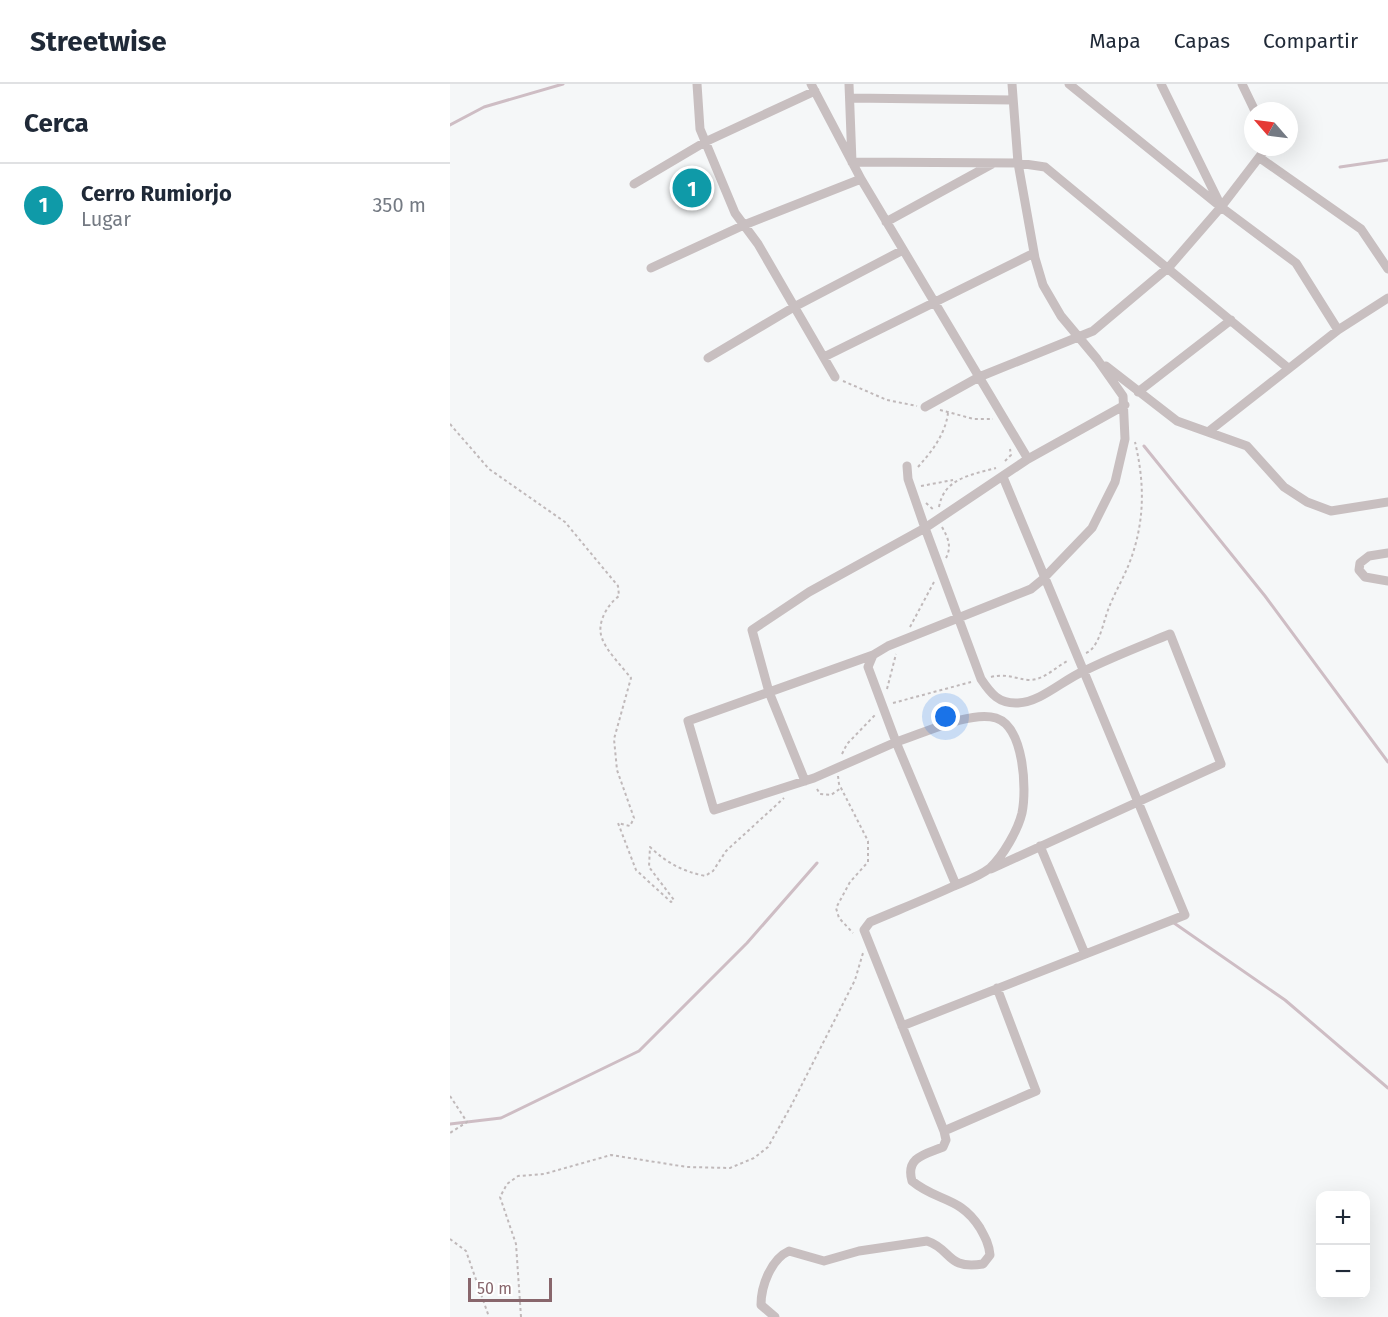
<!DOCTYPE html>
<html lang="es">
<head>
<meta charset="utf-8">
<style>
  :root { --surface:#fff; --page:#f6f6f7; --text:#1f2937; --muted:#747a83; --line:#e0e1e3; --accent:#b45309 }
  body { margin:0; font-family:"Fira Sans",sans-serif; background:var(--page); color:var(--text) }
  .controls { position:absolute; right:18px; bottom:18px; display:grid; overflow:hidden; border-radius:12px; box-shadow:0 6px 24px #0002 }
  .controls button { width:54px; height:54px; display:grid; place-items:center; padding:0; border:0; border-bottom:2px solid var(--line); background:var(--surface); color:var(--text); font:30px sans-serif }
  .compass { position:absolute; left:794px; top:18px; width:54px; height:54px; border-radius:50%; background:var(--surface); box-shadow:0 6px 24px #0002; rotate:298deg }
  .scale { position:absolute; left:18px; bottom:15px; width:84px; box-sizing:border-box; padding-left:6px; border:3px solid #88666c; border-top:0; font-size:16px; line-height:21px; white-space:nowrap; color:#88666c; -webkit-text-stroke:4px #fff; paint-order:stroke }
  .you { position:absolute; left:496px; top:633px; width:21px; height:21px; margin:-15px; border:4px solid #fff; border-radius:50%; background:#1a73e8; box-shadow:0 0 0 9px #1a73e833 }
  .badge { display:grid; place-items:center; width:39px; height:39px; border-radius:50%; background:var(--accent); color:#fff; font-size:20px; font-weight:700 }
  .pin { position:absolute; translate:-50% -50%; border:3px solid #fff; box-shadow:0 2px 6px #0006 }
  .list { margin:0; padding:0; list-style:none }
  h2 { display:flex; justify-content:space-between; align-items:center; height:78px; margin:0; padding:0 24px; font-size:26px }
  h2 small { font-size:20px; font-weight:400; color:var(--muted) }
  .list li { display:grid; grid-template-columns:39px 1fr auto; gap:18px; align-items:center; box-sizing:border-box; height:84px; padding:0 24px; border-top:2px solid var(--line) }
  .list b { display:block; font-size:22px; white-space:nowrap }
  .list p { margin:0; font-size:20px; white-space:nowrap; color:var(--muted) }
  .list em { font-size:20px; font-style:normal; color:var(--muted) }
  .map { position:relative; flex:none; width:938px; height:1233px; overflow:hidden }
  header { display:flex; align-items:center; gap:36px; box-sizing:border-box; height:84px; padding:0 30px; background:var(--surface); border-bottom:2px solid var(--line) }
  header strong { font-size:28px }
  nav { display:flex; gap:33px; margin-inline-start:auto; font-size:21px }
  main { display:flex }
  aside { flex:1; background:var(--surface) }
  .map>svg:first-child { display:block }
</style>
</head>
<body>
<header>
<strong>Streetwise</strong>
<nav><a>Mapa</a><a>Capas</a><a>Compartir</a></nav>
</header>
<main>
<aside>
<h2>Cerca<small></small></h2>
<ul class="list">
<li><span class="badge" style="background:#0f9aa8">1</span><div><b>Cerro Rumiorjo</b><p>Lugar</p></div><em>350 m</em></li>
</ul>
</aside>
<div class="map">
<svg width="938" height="1233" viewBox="0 0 938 1233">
  <rect width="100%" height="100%" fill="#f5f7f8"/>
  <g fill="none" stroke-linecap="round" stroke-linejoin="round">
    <path stroke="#cebdc4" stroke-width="3" d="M0,41L34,23L113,0
      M890,83L938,76
      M694,362L815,512L938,678
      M724,839L835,916L938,1004
      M0,1040L51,1034L189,967L297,859L367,779"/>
    <path stroke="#c0b9ba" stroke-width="2" stroke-dasharray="3 3" stroke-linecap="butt" d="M393,297L437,316L467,322
      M490,326L524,335H543
      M0,340L39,385L115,438L168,502L169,512C158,520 146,539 152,554C155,565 173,584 181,594L164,655L167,686L184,734L180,742L168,739L186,786L221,818L224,816L199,783L200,763C217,779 232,787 255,792L263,787L276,767L334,714
      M555,377L561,371L560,365
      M468,383C482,367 495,351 498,329
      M471,402L503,396
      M476,419L485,427
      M489,423C494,394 521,391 546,384
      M492,443C498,454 502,462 496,474
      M460,543L484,498
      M636,569C649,564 653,539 658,526C664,510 673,495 679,480C695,439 695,400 685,358
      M541,593C557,589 565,595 580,596C594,596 607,582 619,576
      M437,605L446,570
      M443,619L521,598
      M392,670L397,660L425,631
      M388,692L389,700L418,757V778L400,798L386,824L389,834L403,849
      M367,705L370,710L381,711L391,704
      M0,1012L17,1038L0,1049
      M0,1155L16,1167L39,1233
      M71,1233L66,1160L50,1113L57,1100L68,1092L94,1090L161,1071L237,1083L280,1084L304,1074L318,1063L341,1022L405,896L413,869"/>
    <path stroke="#c8bfc0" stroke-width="9" d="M247,0L250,45L285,129L308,160L385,293
      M399,0L402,78L568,79L595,83L838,284
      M619,0L771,123L846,179L888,246
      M711,0L769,118
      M792,0L805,27
      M400,14L563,16
      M810,74L911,145L938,185
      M184,100L255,58L365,7
      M436,138L542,80
      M201,184L294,141L411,95
      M374,273L584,169
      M258,274L344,223L453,166
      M656,282L727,337L797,362L834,403L857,418L881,427L938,418
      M688,308L781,236
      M475,323L529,293L643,247L719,183L771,123L817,63
      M758,348L888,246L938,214
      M578,375L675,321
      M457,382L458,395L475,444L531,595C541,610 549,620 568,619C591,618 613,596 634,587C662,573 691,562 720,550L771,680L541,785
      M938,469L919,472L910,479L909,486L915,493L938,497
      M423,571L238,637L264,726L364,694L446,658L506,801
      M355,697L319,608L302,546L359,508L475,444L578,375L411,95L361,0
      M590,762L635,870
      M452,942L735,831L553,393
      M494,1047L586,1007L547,904
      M325,1233L311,1221C311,1202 321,1175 339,1167L374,1177L409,1167L477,1157C502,1165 496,1186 533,1180L540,1171C539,1160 535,1153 530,1144C510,1112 487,1118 462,1097C455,1073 476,1070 493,1063L496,1056L494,1047L414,846L420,838C448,826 476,815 504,802C516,797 530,792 540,784C553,772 568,746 572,729C577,705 574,643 546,634C521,626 472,650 446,658L418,583L423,571L438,562L581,505L592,496L642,444L665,398L675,355L673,312L647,275L611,232L593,201L585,174L568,79L562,0"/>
  </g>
</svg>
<div class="controls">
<button>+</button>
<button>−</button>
</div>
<svg class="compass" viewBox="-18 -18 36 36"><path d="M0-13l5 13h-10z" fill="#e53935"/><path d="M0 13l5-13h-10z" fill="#747a83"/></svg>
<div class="scale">50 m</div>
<div class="you"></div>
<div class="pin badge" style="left:242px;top:104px;background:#0f9aa8">1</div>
</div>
</main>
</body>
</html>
